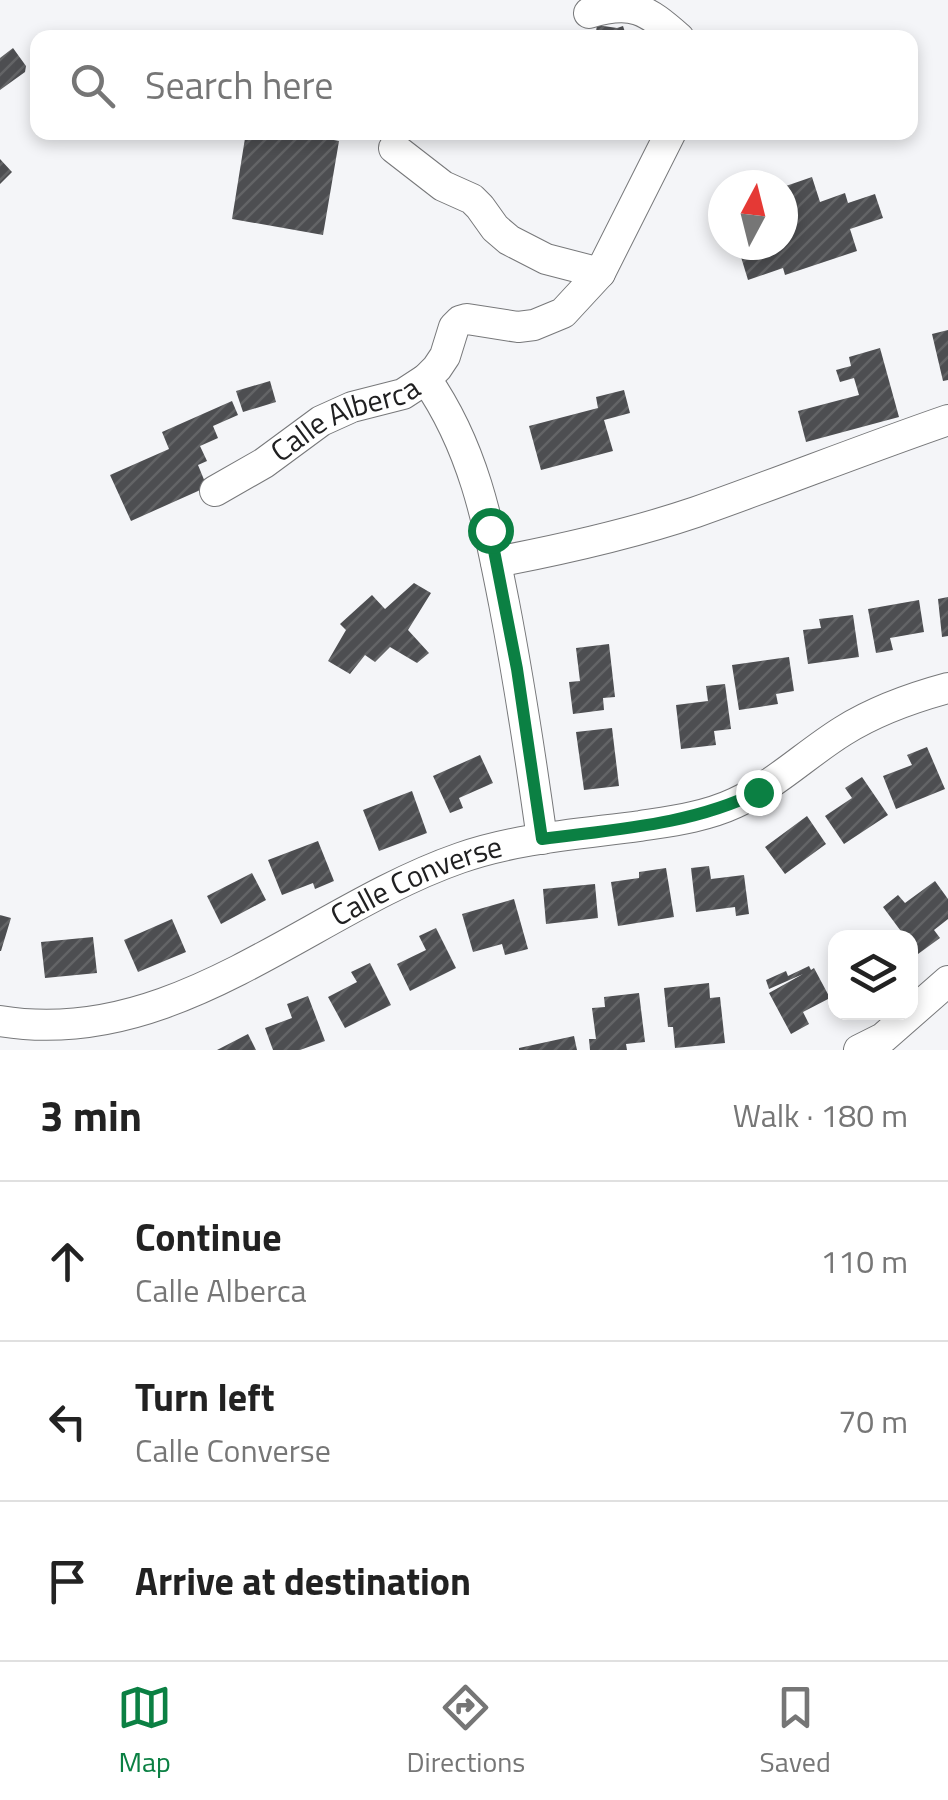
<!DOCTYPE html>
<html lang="en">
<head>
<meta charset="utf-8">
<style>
  :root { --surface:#fff; --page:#f6f6f6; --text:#222; --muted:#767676; --line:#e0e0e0; --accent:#0b8043 }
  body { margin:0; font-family:"Titillium Web",sans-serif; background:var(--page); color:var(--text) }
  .controls { position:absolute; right:30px; bottom:30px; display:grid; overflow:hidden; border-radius:20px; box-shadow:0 5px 15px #0003 }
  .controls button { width:90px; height:90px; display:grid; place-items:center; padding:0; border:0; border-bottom:2px solid var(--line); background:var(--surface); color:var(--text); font:50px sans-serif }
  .compass { position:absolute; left:708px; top:170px; width:90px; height:90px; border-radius:50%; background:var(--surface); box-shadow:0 5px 15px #0003; rotate:7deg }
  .stop { position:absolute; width:30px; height:30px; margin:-22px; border:8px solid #0b8043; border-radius:50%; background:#fff }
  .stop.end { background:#0b8043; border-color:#fff; box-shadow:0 2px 10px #0008 }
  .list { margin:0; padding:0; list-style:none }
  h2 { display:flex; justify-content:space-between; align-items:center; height:130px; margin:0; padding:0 40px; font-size:42px }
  h2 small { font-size:32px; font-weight:400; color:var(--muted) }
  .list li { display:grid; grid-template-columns:65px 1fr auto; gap:30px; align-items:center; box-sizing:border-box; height:160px; padding:0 40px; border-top:2px solid var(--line) }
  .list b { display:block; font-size:38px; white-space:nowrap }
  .list p { margin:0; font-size:32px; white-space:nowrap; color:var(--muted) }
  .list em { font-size:32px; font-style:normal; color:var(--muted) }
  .icon { flex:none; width:55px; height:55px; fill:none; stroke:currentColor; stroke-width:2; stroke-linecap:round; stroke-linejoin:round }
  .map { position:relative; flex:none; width:948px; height:1050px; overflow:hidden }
  .search { position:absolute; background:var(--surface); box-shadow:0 5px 15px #0003; left:30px; right:30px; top:30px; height:110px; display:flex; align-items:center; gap:25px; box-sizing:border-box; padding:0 35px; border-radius:20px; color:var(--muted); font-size:38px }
  .sheet { height:610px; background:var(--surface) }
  nav { display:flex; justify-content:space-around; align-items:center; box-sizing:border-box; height:140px; border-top:2px solid var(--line); background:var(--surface); font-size:28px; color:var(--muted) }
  nav a { display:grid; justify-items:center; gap:5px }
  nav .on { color:var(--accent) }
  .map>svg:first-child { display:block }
</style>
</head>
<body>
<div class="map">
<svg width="948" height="1050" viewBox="0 0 948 1050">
  <defs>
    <pattern id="building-hatch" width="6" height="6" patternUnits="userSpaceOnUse" patternTransform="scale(2.5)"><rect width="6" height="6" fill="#4d4e51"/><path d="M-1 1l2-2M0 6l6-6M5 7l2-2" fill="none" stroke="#636466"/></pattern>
  </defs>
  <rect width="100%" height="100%" fill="#f4f5f8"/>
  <path fill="url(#building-hatch)" d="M597,25L617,28L623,26L627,38H595Z
    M13,48L26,66L25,72L0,90V58Z
    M246,132H292L339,141L323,235L232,219Z
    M0,159L12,172L0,184Z
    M812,177L820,202L845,193L848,203L875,194L883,218L850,229L857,251L785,275L783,268L748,280L741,257L756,251L754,245H783V187Z
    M948,330V380L943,381L932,334Z
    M880,348L899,417L806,442L798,411L859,395L854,378L840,382L836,370L851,366L849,357Z
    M270,381L276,402L243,412L236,391Z
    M624,390L630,413L604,420L613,451L541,470L529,426L598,408L596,397Z
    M232,401L238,415L213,426L218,438L200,446L207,461L198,465L207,487L131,521L110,475L169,449L162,432Z
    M414,583L431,593L408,630L429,653L417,663L390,647L375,662L365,655L350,674L328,661L346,630L340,624L372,595L385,609Z
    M948,597V636L942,637L938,599Z
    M919,600L924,632L890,638L893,650L876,653L868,609Z
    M853,615L859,657L808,664L803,630L821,628L819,619Z
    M609,644L615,697L603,698L604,710L573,714L569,682L580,681L576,648Z
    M789,657L794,691L776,694L778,704L739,710L732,665Z
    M725,684L731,729L714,731L716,745L681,749L676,705L708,701L706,686Z
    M612,728L619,786L584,790L576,732Z
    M927,747L945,789L896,809L883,776L912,765L907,755Z
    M480,755L493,783L459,798L463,808L450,813L433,776Z
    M862,777L888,815L844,844L825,816L852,798L845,788Z
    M412,791L427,833L379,851L363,810Z
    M807,816L826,844L785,874L765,847Z
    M318,841L334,881L315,889L313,883L282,895L268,860Z
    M709,866L711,879L744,875L749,914L736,916L735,907L696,912L691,868Z
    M666,868L674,917L618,926L611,882L639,878V872Z
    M252,873L266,900L221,924L207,896Z
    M935,881L948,899V919L934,930L940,938L918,954L910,944V938H906L883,907L898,895L905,903Z
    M595,884L598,918L546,924L543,889Z
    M514,899L528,949L505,955L502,944L473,952L462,914Z
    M0,915L11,918L1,951H0Z
    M172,919L186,952L138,972L124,940Z
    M436,928L456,968L410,991L397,964L426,950L419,936Z
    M93,937L97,973L45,978L41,942Z
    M370,963L391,1005L345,1028L328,997L357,982L351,972Z
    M809,966L811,970L814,968L830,998L803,1012L809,1024L791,1034L769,993L803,974L769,989L766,980L786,971L788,976Z
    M709,983L710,998L720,997L725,1043L675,1048L673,1027H668L664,988Z
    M639,993L645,1042L626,1044L627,1050H590L589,1039H596L592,1008L605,1007L604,997Z
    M308,996L325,1041L300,1050H273L265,1028L292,1018L287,1004Z
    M248,1034L256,1050H217Z
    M574,1036L577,1050H519V1048Z"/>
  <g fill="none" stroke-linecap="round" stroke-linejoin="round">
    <g stroke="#77787a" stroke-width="32">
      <g id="minor">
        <path d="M589,13C632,0 646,9 679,38"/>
        <path d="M394,148L443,186L472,199L480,207L495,228L509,240L546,259L600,273"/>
        <path d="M426,379C474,448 488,522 504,603C519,681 531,760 542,839"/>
        <path id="s1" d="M215,491L264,463L321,421L352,407L403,394L426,379L437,368L445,356L454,327L460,321L467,319L518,327L534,325L563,313L600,273L671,132"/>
        <path d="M496,562C564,549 631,534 696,512C781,482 864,449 948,420"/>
        <path id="s2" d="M0,1021C174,1050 310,910 460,858C517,838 580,834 640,826C672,821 705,817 735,803C775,785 806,754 843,731C875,711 911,698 948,688"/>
        <path d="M859,1050L883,1038L948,981"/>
      </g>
    </g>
    <use href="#minor" stroke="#fff" stroke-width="30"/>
  </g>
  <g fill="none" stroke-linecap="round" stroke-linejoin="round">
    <path stroke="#0b8043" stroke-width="12" d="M490,530L517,669L542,839C616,829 691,825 758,792"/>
  </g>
  <g text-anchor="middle" stroke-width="10" stroke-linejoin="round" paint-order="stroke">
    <g font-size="30" fill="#202021" stroke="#fff">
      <text dy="10" stroke="none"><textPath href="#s1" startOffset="150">Calle Alberca</textPath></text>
      <text dy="10" stroke="none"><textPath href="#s2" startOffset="448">Calle Converse</textPath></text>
    </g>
  </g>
</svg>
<div class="controls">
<button><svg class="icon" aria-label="layers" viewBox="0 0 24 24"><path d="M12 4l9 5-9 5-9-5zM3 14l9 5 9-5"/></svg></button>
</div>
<svg class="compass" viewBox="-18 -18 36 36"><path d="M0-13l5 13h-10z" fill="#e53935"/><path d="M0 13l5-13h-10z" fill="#767676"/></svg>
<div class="stop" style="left:490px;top:530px"></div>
<div class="stop end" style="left:758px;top:792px"></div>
<div class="search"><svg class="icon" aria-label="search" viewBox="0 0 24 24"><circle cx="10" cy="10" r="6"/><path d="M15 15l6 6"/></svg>Search here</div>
</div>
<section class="sheet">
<h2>3 min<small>Walk · 180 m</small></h2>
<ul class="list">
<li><svg class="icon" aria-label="ahead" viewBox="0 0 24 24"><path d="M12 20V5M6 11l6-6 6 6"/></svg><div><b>Continue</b><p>Calle Alberca</p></div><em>110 m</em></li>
<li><svg class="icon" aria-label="left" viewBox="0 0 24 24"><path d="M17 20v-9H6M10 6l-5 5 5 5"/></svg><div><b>Turn left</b><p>Calle Converse</p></div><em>70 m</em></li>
<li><svg class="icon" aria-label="arrive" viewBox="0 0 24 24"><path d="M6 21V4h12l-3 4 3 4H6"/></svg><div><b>Arrive at destination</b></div></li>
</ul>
</section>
<nav>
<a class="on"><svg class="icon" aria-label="map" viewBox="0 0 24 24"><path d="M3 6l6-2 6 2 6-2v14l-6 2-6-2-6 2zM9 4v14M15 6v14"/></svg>Map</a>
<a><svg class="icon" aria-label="directions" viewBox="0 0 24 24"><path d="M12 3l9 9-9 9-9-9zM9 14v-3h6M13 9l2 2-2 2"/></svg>Directions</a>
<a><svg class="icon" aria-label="saved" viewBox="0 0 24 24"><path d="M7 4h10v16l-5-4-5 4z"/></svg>Saved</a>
</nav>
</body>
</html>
